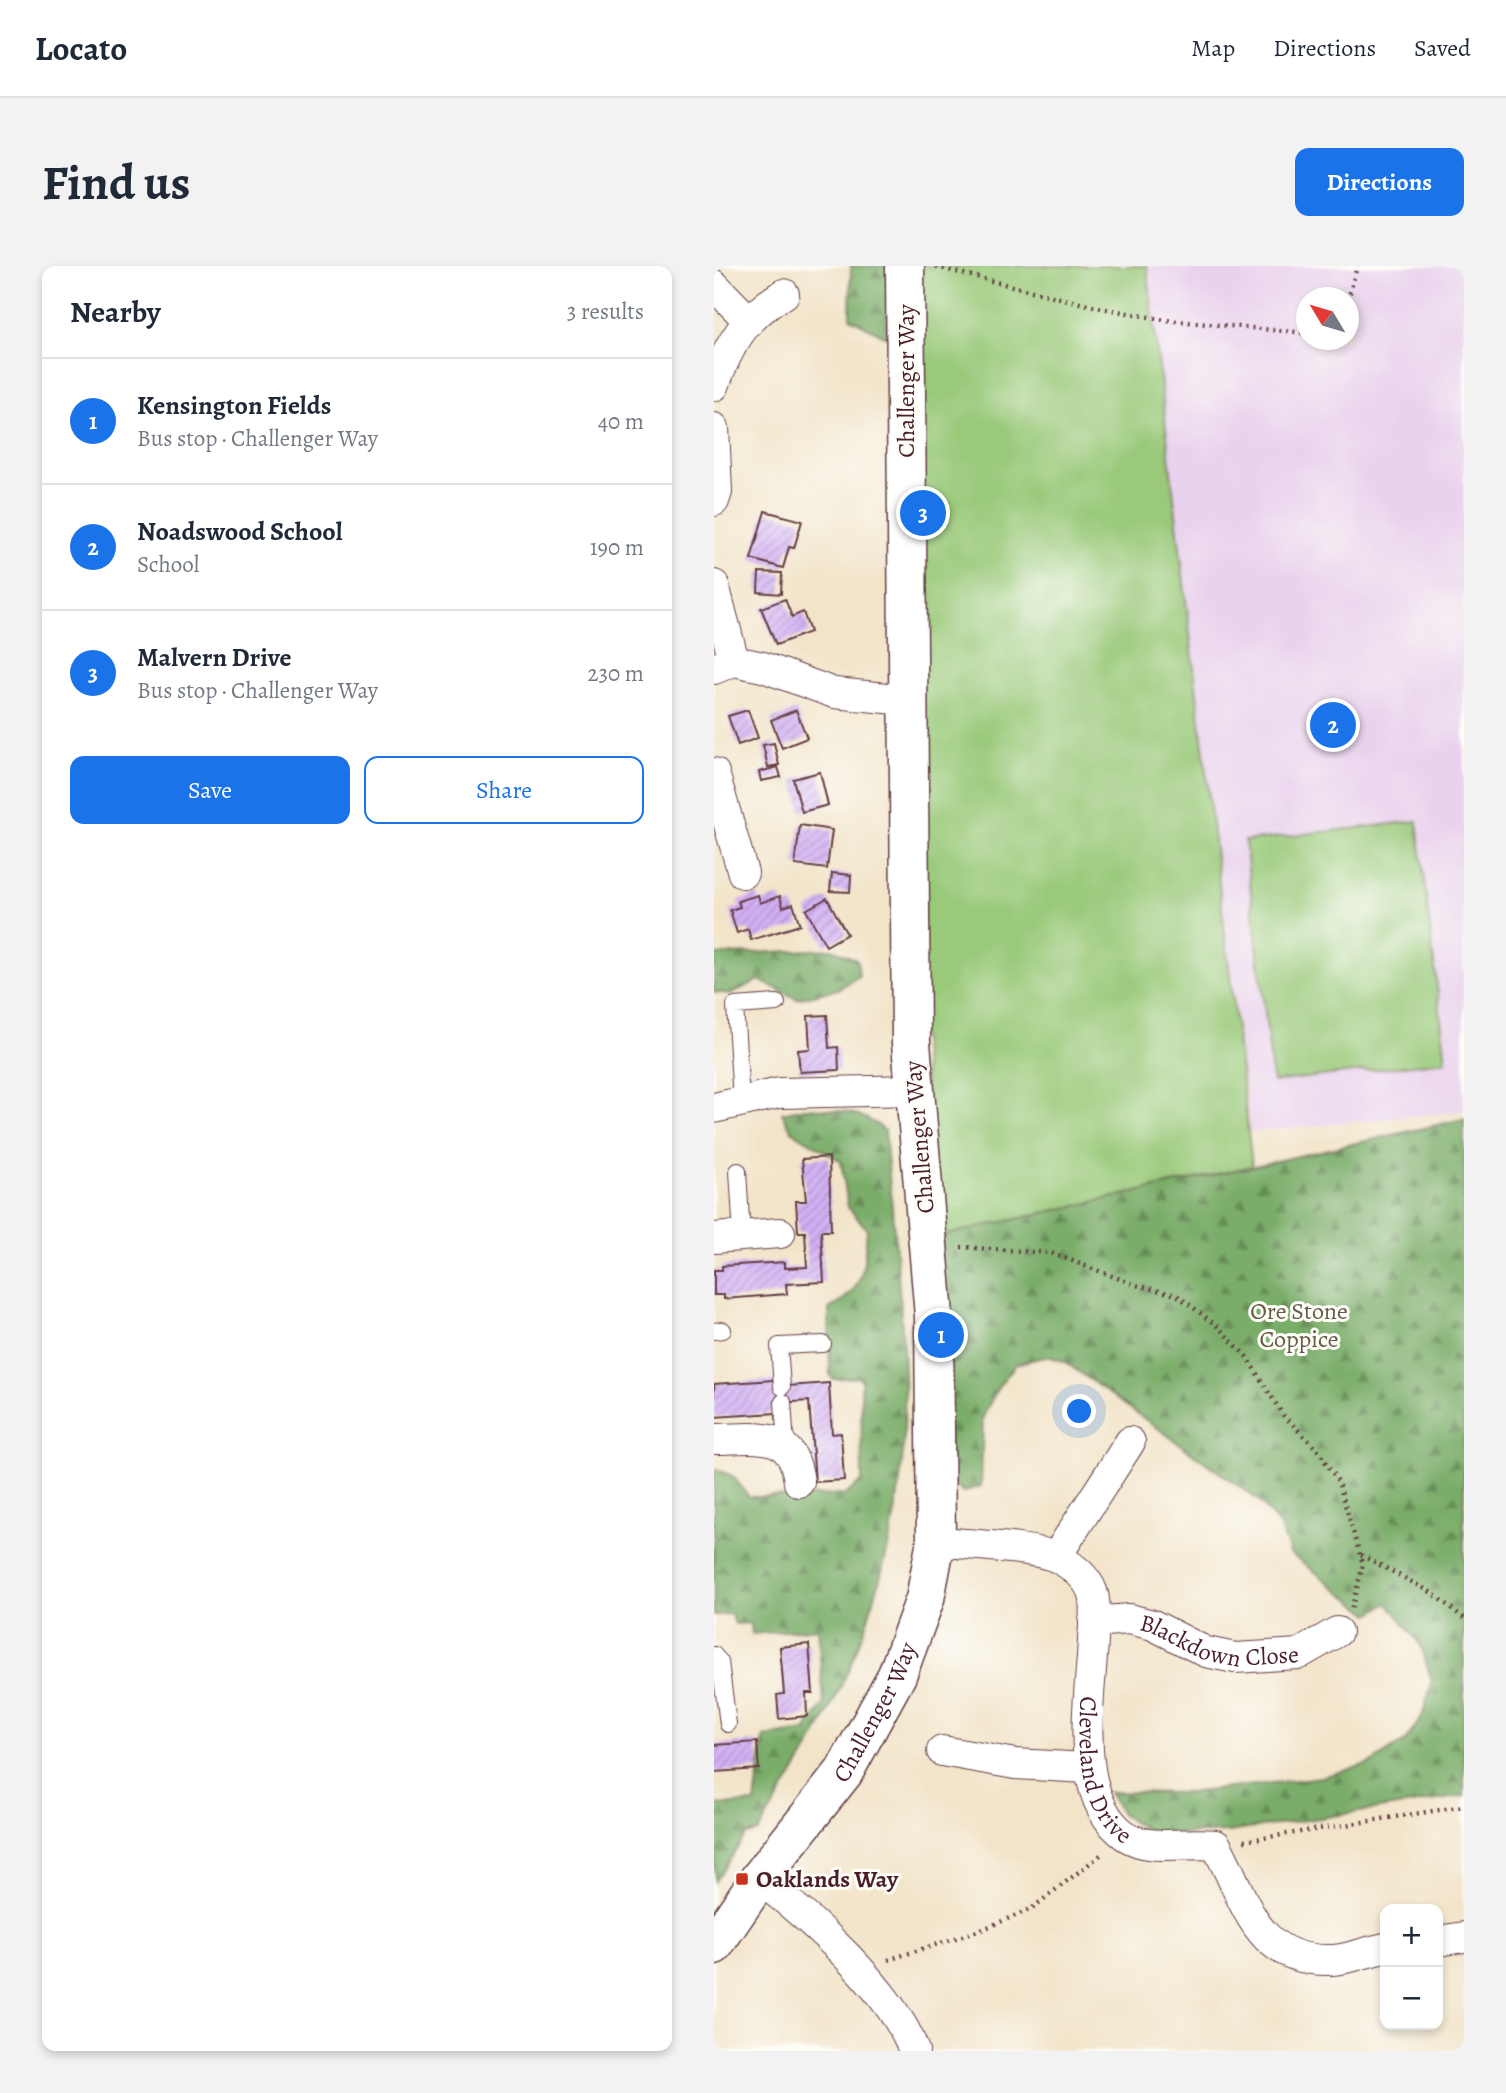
<!DOCTYPE html>
<html lang="en">
<head>
<meta charset="utf-8">
<style>
  :root { --surface:#fff; --page:#f2f2f3; --text:#1f2937; --muted:#747a83; --line:#e0e1e3; --accent:#1a73e8 }
  body { margin:0; font-family:Alegreya,serif; background:var(--page); color:var(--text) }
  .controls { position:absolute; right:21px; bottom:21px; display:grid; overflow:hidden; border-radius:14px; box-shadow:0 4px 10px #0003 }
  .controls button { width:63px; height:63px; display:grid; place-items:center; padding:0; border:0; border-bottom:2px solid var(--line); background:var(--surface); color:var(--text); font:35px sans-serif }
  .compass { position:absolute; left:582px; top:21px; width:63px; height:63px; border-radius:50%; background:var(--surface); box-shadow:0 4px 10px #0003; rotate:308deg }
  .you { position:absolute; left:366px; top:1146px; width:24px; height:24px; margin:-18px; border:5px solid #fff; border-radius:50%; background:#1a73e8; box-shadow:0 0 0 10px #1a73e833 }
  .badge { display:grid; place-items:center; width:46px; height:46px; border-radius:50%; background:var(--accent); color:#fff; font-size:23px; font-weight:700 }
  .pin { position:absolute; translate:-50% -50%; border:4px solid #fff; box-shadow:0 2px 7px #0006 }
  .list { margin:0; padding:0; list-style:none }
  h2 { display:flex; justify-content:space-between; align-items:center; height:91px; margin:0; padding:0 28px; font-size:30px }
  h2 small { font-size:23px; font-weight:400; color:var(--muted) }
  .list li { display:grid; grid-template-columns:46px 1fr auto; gap:21px; align-items:center; box-sizing:border-box; height:126px; padding:0 28px; border-top:2px solid var(--line) }
  .list b { display:block; font-size:26px; white-space:nowrap }
  .list p { margin:0; font-size:23px; white-space:nowrap; color:var(--muted) }
  .list em { font-size:23px; font-style:normal; color:var(--muted) }
  .actions { display:flex; gap:14px; padding:21px 28px }
  .actions a { flex:1; padding:16px 0; border:2px solid var(--accent); border-radius:14px; text-align:center; font-size:24px; color:var(--accent) }
  .actions .main { background:var(--accent); color:#fff }
  .map { position:relative; flex:none; width:750px; height:1785px; overflow:hidden; border-radius:14px }
  header { display:flex; align-items:center; gap:42px; box-sizing:border-box; height:98px; padding:0 35px; background:var(--surface); border-bottom:2px solid var(--line) }
  header strong { font-size:33px }
  nav { display:flex; gap:38px; margin-inline-start:auto; font-size:24px }
  .intro { display:flex; align-items:center; justify-content:space-between; box-sizing:border-box; height:168px; padding:0 42px }
  h1 { margin:0; font-size:49px }
  .button { padding:18px 32px; border-radius:14px; background:var(--accent); color:#fff; font-size:24px; font-weight:700 }
  main { display:flex; gap:42px; padding:0 42px }
  aside { flex:1; background:var(--surface); border-radius:14px; box-shadow:0 4px 10px #0003 }
  .map>svg:first-child { display:block }
</style>
</head>
<body>
<header>
<strong>Locato</strong>
<nav><a>Map</a><a>Directions</a><a>Saved</a></nav>
</header>
<div class="intro"><h1>Find us</h1><a class="button">Directions</a></div>
<main>
<aside>
<h2>Nearby<small>3 results</small></h2>
<ul class="list">
<li><span class="badge">1</span><div><b>Kensington Fields</b><p>Bus stop · Challenger Way</p></div><em>40 m</em></li>
<li><span class="badge">2</span><div><b>Noadswood School</b><p>School</p></div><em>190 m</em></li>
<li><span class="badge">3</span><div><b>Malvern Drive</b><p>Bus stop · Challenger Way</p></div><em>230 m</em></li>
</ul>
<div class="actions"><a class="main">Save</a><a>Share</a></div>
</aside>
<div class="map">
<svg width="750" height="1785" viewBox="0 0 750 1785">
  <defs>
    <pattern id="forest-firs" width="22" height="20" patternUnits="userSpaceOnUse" patternTransform="scale(1.75)"><rect width="22" height="20" fill="#7aad69"/><path d="M5 1l3.5 6h-7zM16 11l3.5 6h-7z" fill="#668c57"/></pattern>
    <pattern id="building-hatch" width="6" height="6" patternUnits="userSpaceOnUse" patternTransform="scale(1.75)"><rect width="6" height="6" fill="#d3b0f5"/><path d="M-1 1l2-2M0 6l6-6M5 7l2-2" fill="none" stroke="#ad8fc7"/></pattern>
  </defs>
  <rect width="100%" height="100%" fill="#fdfcf7"/>
  <filter id="ink" filterUnits="userSpaceOnUse"><feTurbulence type="fractalNoise" baseFrequency=".0143" numOctaves="2"/><feDisplacementMap in="SourceGraphic" scale="14" xChannelSelector="R" yChannelSelector="G"/><feConvolveMatrix kernelMatrix="1 2 1 2 8 2 1 2 1" color-interpolation-filters="sRGB"/></filter>
  <filter id="wash" filterUnits="userSpaceOnUse"><feTurbulence type="fractalNoise" baseFrequency=".00686" numOctaves="4" result="noise"/><feDisplacementMap in="SourceGraphic" scale="28" xChannelSelector="R" yChannelSelector="G"/><feGaussianBlur stdDeviation="1.57" result="paint"/><feColorMatrix in="noise" values="0 0 0 0 0 0 0 0 0 0 0 0 0 0 0 0 0 1.4 0 .05"/><feComposite in="paint" operator="in"/></filter>
  <g filter="url(#wash)">
    <rect width="100%" height="100%" fill="#f2e4c9"/>
    <path fill="#e9d2ed" fill-rule="evenodd" d="M433,0H750V845L536,866ZM592,32H634V74H592Z"/>
    <path fill="#99c979" stroke="#727452" stroke-width="2" d="M205,0H433L538,900L222,971L207,763Z
      M703,555L732,795L559,816L531,575Z"/>
    <path fill="url(#forest-firs)" stroke="#62664a" stroke-width="2" d="M137,0H175L172,71L136,52Z
      M118,683L143,694L145,710L124,723L83,733L45,714L16,728L0,726V689Z
      M90,842C119,843 148,844 171,865C179,964 193,1066 190,1167C187,1252 159,1356 121,1433C99,1479 71,1522 44,1566L32,1569L1,1615L0,1539L41,1537L50,1471L91,1465L110,1439L104,1362L38,1368L37,1357L21,1358L17,1348L0,1349V1203L19,1210L35,1231L131,1229L148,1215L147,1111L119,1113L116,1109L115,1043C153,1022 149,1003 153,963L134,941L127,895L78,865L68,847Z
      M750,853V1530L514,1566L467,1568L439,1566L420,1557L407,1547L395,1526L474,1527L608,1511L657,1497L691,1475L708,1451L718,1416L707,1380L674,1337L656,1348L576,1287L566,1260L544,1234L351,1096L334,1090L302,1098L284,1121L269,1151L267,1220L249,1226L236,1214L222,971Z"/>
    <g id="blocks">
      <path fill="url(#building-hatch)" d="M51,245L88,255L80,282L75,281L69,302L37,293Z
        M45,306L68,307L67,328L44,326Z
        M71,333L78,351L89,346L96,366L62,379L47,342Z
        M34,444L44,472L24,479L14,450Z
        M82,444L93,472L68,482L57,454Z
        M60,477L65,499L54,501L49,479Z
        M64,501L67,511L47,515L45,506Z
        M106,506L114,539L88,546L79,513Z
        M86,559L118,564L113,603L81,599Z
        M118,607L137,609L136,626L116,625Z
        M44,629L46,637L66,630L69,641L79,638L86,659L37,674L34,663L23,667L16,644L26,641L24,635Z
        M113,632L133,668L112,680L92,644Z
        M113,749L115,782L124,781L125,804L86,806L84,784L96,783L94,750Z
        M115,891L117,965H107L110,1016L72,1018L73,1028L10,1033V1029H0V1004H8V1000L71,996V1002L93,1001L91,966H84L82,935H92L88,893Z
        M60,1114L61,1121L115,1117L118,1168L127,1167L130,1214L101,1216L95,1135L62,1137L63,1147L0,1151V1118Z
        M95,1378L99,1427H92L93,1450L65,1453L63,1429L70,1428L66,1381Z
        M43,1476L45,1503L0,1506V1479Z"/>
    </g>
  </g>
  <g filter="url(#ink)">
    <use href="#blocks" fill-opacity="0" stroke="#633d43" stroke-width="2"/>
    <g fill="none" stroke-linecap="round" stroke-linejoin="round">
      <g stroke="#633d43" stroke-width="18">
        <path id="lane" d="M27,834L21,740L63,737
          M24,905L28,970
          M0,1065L9,1064
          M68,1121L65,1080L109,1078
          M69,1136L72,1179
          M0,1389L6,1396L14,1458"/>
      </g>
      <g stroke="#633d43" stroke-width="32">
        <g id="street">
          <path d="M0,19L34,54"/>
          <path d="M0,120C14,79 31,50 70,28"/>
          <path d="M0,162L3,226L0,235"/>
          <path d="M0,319L20,395"/>
          <path d="M0,403L20,395L49,401L120,427L194,434"/>
          <path d="M0,507L29,607"/>
          <path d="M0,842L65,827L201,824"/>
          <path d="M0,972L66,967"/>
          <path d="M0,1173C43,1173 79,1162 85,1216"/>
          <path id="s1" d="M222,1275C251,1279 321,1281 344,1292C357,1299 372,1310 378,1325C383,1338 380,1359 379,1373C377,1431 356,1531 412,1570C436,1586 475,1575 502,1579C533,1635 540,1697 619,1694C636,1693 654,1685 671,1682"/>
          <path d="M342,1291L416,1176"/>
          <path id="s2" d="M380,1356L415,1353L439,1359L492,1386L521,1392L585,1388L623,1366"/>
          <path d="M228,1485L301,1498L374,1502"/>
          <path d="M45,1613C95,1650 180,1727 200,1785"/>
          <path d="M724,1675L750,1671"/>
        </g>
      </g>
      <g stroke="#633d43" stroke-width="41">
        <g id="secondary">
          <path id="s3" d="M0,1679L45,1613L130,1506L183,1409L211,1333L222,1275L220,1050L197,777L191,0"/>
        </g>
      </g>
      <path stroke="#633d43" stroke-width="4.5" stroke-dasharray="2 5" stroke-linecap="butt" d="M222,1L382,41L451,54L592,67
        M634,34L643,0
        M247,981L337,987L422,1019L463,1029L503,1060L532,1090L569,1149L603,1183L624,1215L649,1299L637,1344
        M647,1289L715,1325L750,1352
        M530,1575L750,1540
        M174,1694L267,1664L317,1643L389,1587"/>
      <use href="#lane" stroke="#fff" stroke-width="16"/>
      <use href="#street" stroke="#fff" stroke-width="30"/>
      <use href="#secondary" stroke="#fff" stroke-width="38"/>
    </g>
  </g>
  <rect fill="#c8321e" stroke="#fdfcf7" stroke-width="2.5" x="21" y="1606" width="14" height="14" rx="3.5"/>
  <g text-anchor="middle" stroke-width="6" stroke-linejoin="round" paint-order="stroke">
    <g font-size="24" fill="#4a1f2b" stroke="#fdfcf7">
      <text transform="translate(192 115) rotate(-90)" y="8">Challenger Way</text>
      <text transform="translate(205 871) rotate(-95)" y="8">Challenger Way</text>
      <text dy="8" stroke="none"><textPath href="#s2" startOffset="130">Blackdown Close</textPath></text>
      <text dy="8" stroke="none"><textPath href="#s3" startOffset="284">Challenger Way</textPath></text>
      <text dy="8" stroke="none"><textPath href="#s1" startOffset="355">Cleveland Drive</textPath></text>
    </g>
    <g font-size="24" fill="#665a46" stroke="#fdfcf7">
      <text x="585" y="1053">Ore Stone<tspan x="585" dy="28">Coppice</tspan></text>
    </g>
    <g font-size="24" font-weight="bold" fill="#4a1f2b" stroke="#fdfcf7" text-anchor="start">
      <text x="42" y="1621">Oaklands Way</text>
    </g>
  </g>
</svg>
<div class="controls">
<button>+</button>
<button>−</button>
</div>
<svg class="compass" viewBox="-18 -18 36 36"><path d="M0-13l5 13h-10z" fill="#e53935"/><path d="M0 13l5-13h-10z" fill="#747a83"/></svg>
<div class="you"></div>
<div class="pin badge" style="left:227px;top:1069px">1</div>
<div class="pin badge" style="left:619px;top:459px">2</div>
<div class="pin badge" style="left:209px;top:247px">3</div>
</div>
</main>
</body>
</html>
